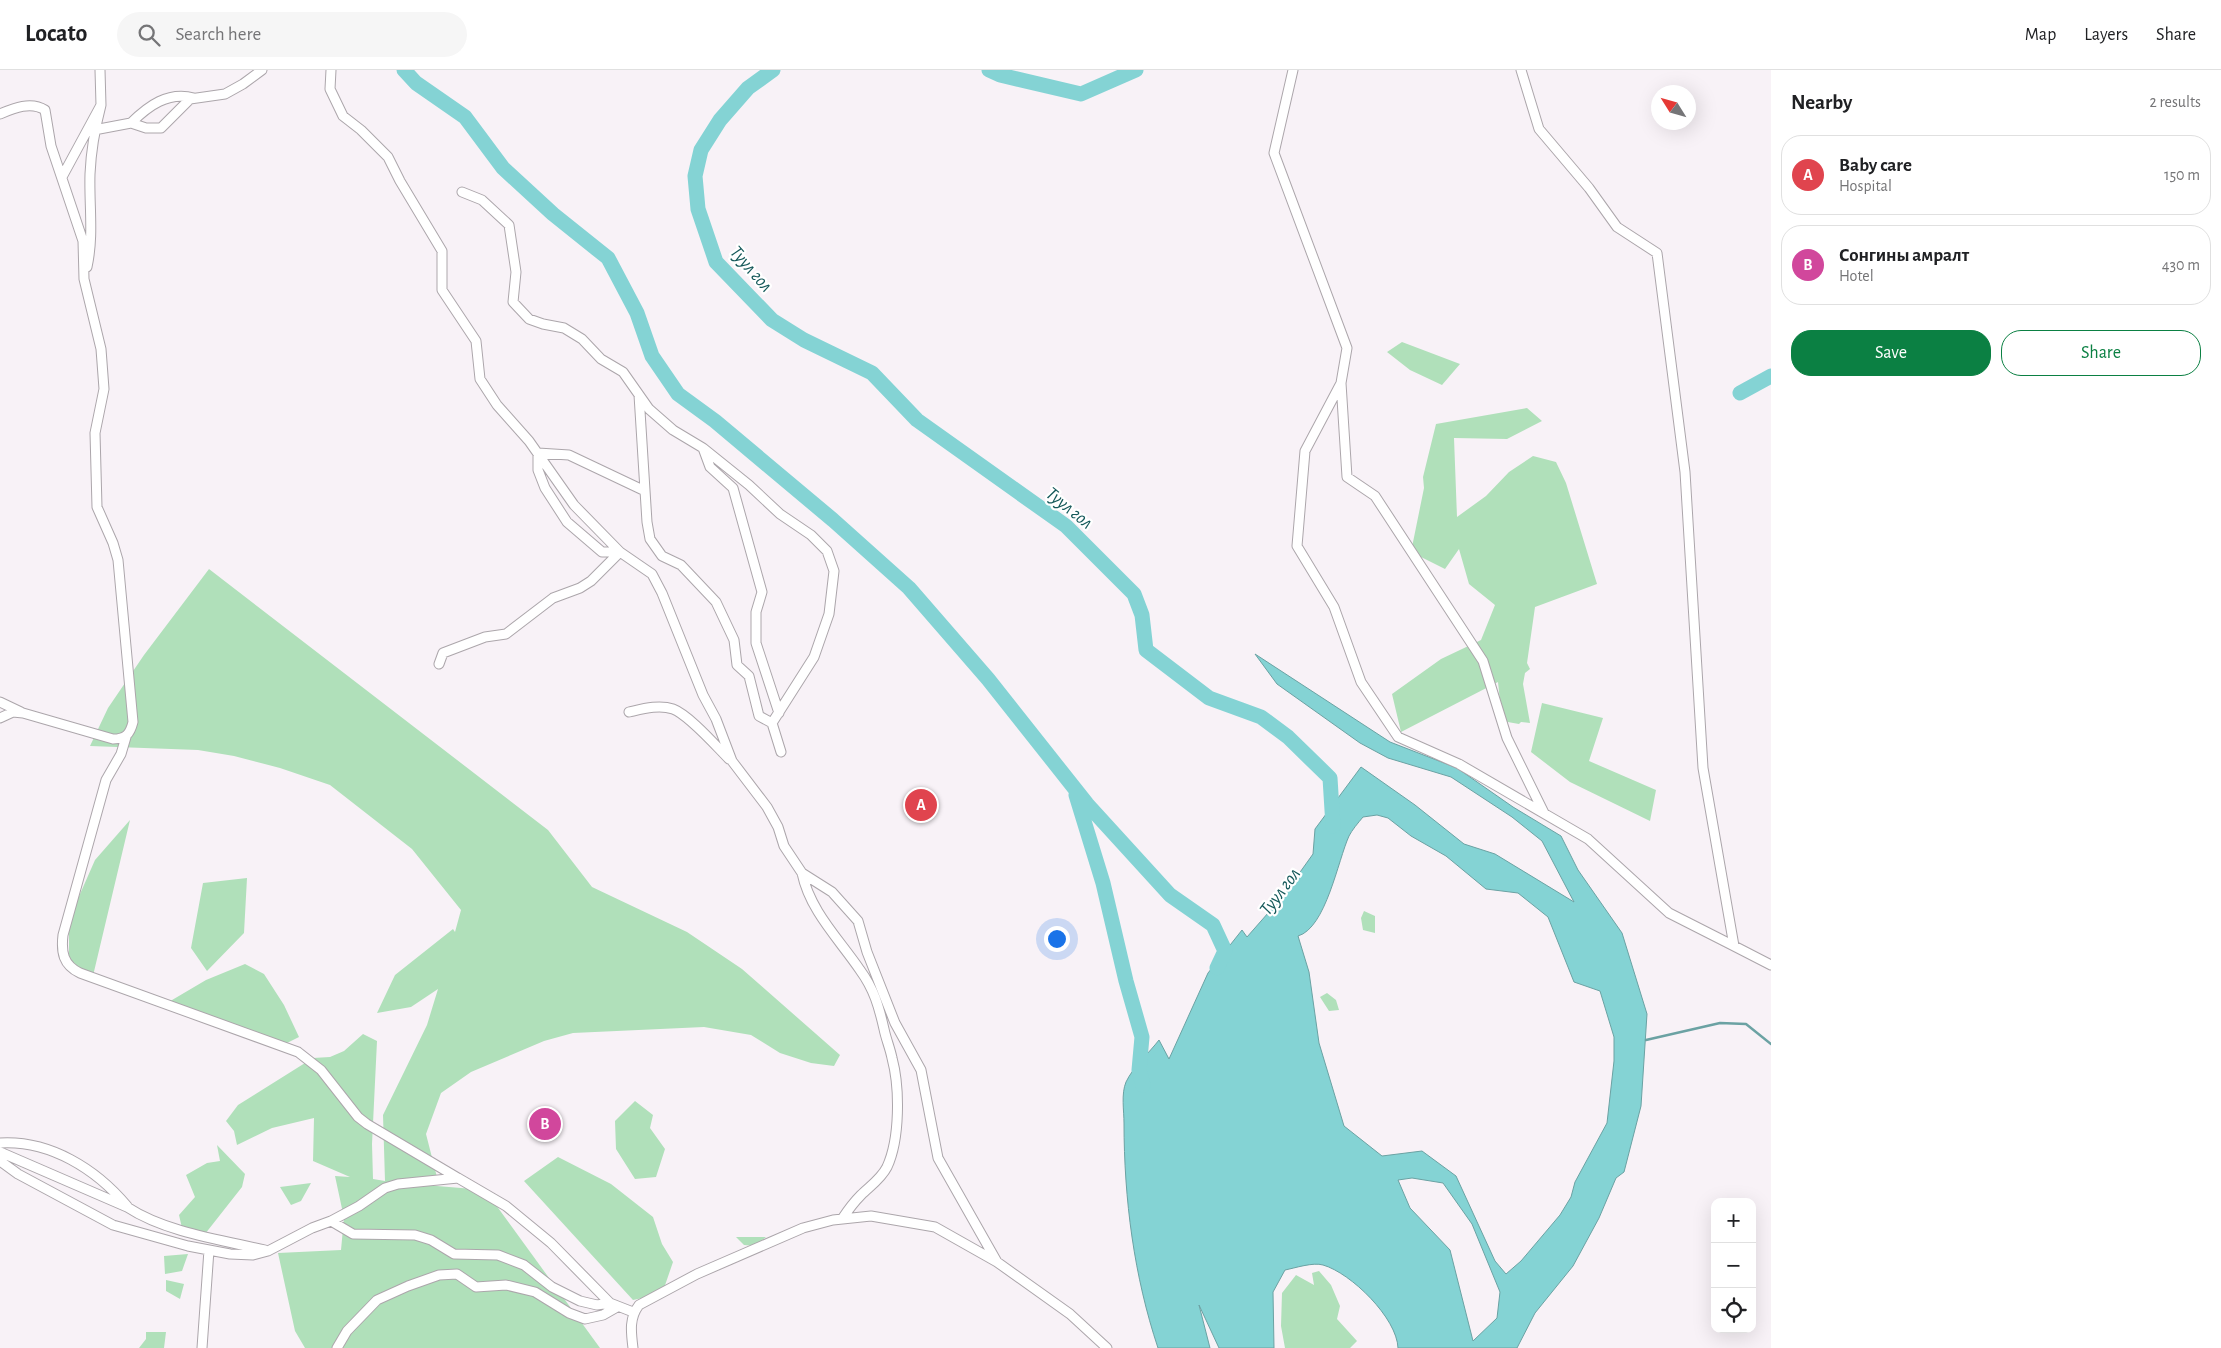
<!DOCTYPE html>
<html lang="en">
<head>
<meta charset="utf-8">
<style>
  :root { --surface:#fff; --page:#f6f6f6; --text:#202124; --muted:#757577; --line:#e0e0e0; --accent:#0b8043 }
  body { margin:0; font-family:"Alegreya Sans",sans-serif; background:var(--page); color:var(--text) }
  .controls { position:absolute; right:15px; bottom:15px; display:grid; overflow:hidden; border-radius:10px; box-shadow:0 5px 20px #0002 }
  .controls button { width:45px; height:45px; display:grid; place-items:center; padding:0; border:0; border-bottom:1px solid var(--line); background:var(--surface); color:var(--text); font:25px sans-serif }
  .compass { position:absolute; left:1651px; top:15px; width:45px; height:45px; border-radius:50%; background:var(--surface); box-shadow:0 5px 20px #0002; rotate:307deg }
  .you { position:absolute; left:1056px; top:868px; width:18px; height:18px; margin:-12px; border:4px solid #fff; border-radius:50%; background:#1a73e8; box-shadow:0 0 0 8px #1a73e833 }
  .badge { display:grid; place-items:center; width:32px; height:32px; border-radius:50%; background:var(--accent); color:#fff; font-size:16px; font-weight:700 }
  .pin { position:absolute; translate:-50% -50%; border:2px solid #fff; box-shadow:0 1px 5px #0006 }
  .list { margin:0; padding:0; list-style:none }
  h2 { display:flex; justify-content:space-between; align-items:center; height:65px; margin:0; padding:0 20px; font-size:21px }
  h2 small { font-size:16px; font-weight:400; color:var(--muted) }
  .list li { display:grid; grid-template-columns:32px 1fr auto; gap:15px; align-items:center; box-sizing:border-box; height:80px; margin:0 10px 10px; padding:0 10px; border:1px solid var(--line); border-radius:20px }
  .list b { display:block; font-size:19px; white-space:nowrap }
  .list p { margin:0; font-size:16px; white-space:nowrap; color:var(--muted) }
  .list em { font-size:16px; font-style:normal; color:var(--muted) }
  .actions { display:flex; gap:10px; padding:15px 20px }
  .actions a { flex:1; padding:11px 0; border:1px solid var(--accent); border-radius:20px; text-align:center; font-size:18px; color:var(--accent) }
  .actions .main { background:var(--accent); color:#fff }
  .icon { flex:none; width:28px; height:28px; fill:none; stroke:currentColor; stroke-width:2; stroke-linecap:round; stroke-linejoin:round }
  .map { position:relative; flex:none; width:1771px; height:1278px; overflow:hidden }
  header { display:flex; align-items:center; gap:30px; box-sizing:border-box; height:70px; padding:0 25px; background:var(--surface); border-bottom:1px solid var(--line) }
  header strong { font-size:24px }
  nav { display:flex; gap:28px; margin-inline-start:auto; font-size:18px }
  .search { width:350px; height:45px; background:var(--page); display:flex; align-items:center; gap:12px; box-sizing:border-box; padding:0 18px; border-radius:28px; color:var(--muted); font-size:19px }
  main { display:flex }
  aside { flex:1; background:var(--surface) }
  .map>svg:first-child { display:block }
</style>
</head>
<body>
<header>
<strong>Locato</strong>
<div class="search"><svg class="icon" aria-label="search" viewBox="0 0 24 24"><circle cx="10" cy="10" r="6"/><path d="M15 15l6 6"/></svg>Search here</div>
<nav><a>Map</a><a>Layers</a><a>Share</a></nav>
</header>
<main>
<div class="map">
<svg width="1771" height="1278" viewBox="0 0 1771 1278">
  <rect width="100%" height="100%" fill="#f8f2f7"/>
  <path fill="#b0e0ba" d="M1402,272L1460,294L1442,315L1410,300L1387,282Z
    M1527,338L1542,351L1507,369L1454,368L1457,447L1486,426L1509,402L1533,386L1556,392L1566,413L1597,514L1535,537L1527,593L1530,599L1525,603L1523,614L1530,653L1521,652L1519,654L1502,651L1498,612L1401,662L1392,624L1441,589L1481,570L1495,535L1469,514L1459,479L1445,499L1411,482L1424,418L1423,407L1436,354Z
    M209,499L548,760L592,817L687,862L742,899L840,985L834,996L811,993L780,983L751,965L704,957L573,963L544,971L471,1002L441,1023L426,1064L439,1115H425L485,1120L600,1278H305L295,1261L278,1183L341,1180L344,1148L335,1106L350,1107L313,1091L314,1048L272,1058L237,1075L234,1061L226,1051L238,1035L313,988L330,987L344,981L363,964L377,971L372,1074L373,1109L385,1111L383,1045L427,955L438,919L411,937L377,943L395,905L453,859L455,862L461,840L412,779L330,715L280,698L234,686L198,680L90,676L108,638L144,585Z
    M1542,633L1603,648L1589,691L1656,720L1650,751L1570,712L1531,682Z
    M130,750L92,910L69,892V849L95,790Z
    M247,808L244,863L207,901L191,878L203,813Z
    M1364,841L1375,846V863L1363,860L1361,848Z
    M245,894L264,904L284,935L299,967L275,979L235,956L167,933L206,910Z
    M1327,923L1336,930L1339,940L1329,941L1320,927Z
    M635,1031L653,1045L650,1058L665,1079L656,1107L635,1109L616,1079L615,1051Z
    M217,1075L245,1104L242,1117L205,1164L182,1158L179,1145L195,1127L186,1105L207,1093L220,1091Z
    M558,1087L611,1114L653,1147L662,1174L673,1192L662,1224L633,1230L524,1111Z
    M311,1113L301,1131L291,1135L280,1117Z
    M736,1167H766L755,1176L744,1175Z
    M188,1184L182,1201L165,1204L164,1186Z
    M1319,1201L1331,1215L1340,1236L1337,1249L1357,1271L1350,1278H1285L1281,1256L1282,1223L1296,1205L1314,1215L1312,1203Z
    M166,1210L184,1214L180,1229L166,1221Z
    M146,1262H166L164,1278H139L146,1269Z"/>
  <path fill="#84d3d4" stroke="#6ba2a3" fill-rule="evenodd" d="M1255,584L1390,672L1457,698L1513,737L1561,766L1578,800L1622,863L1647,944L1641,1036L1624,1102L1616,1108L1599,1148L1573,1196L1535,1243L1517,1278H1398C1397,1248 1351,1203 1323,1195C1313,1192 1295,1198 1285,1200L1273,1222L1274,1278H1219L1199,1235L1210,1278H1158C1134,1206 1124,1129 1124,1053C1124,1041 1121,1024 1126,1012C1133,997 1149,983 1159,970L1169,989L1208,903L1242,860L1247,867L1283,826L1313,784L1315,759L1361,697L1415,735L1464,774L1495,784L1574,832L1542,771L1512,747L1451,707L1388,688L1360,673L1277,614ZM1377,745L1388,748L1411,766L1446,786L1486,819L1518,823L1548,847L1574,912L1600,921L1614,967V991L1607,1053L1575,1112L1571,1127L1560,1145L1521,1191L1506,1204L1495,1191L1456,1106L1422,1081L1382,1086L1344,1056L1319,973L1309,902L1298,866C1326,858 1338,790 1349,766C1352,760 1358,753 1363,747ZM1412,1108L1443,1113L1472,1154L1500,1222L1497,1248L1473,1271L1450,1180L1410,1138L1398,1110Z"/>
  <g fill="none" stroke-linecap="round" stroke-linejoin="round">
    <path stroke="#6ba2a3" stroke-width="2.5" d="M1646,970L1720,953L1746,954L1771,974"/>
    <path stroke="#84d3d4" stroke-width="15" d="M404,0L416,13L465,47L503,98L553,144L608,188L637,243L652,286L678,324L715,351L833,450L909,518L988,609L1087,734L1170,825L1213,855L1225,881L1217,898
      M773,0L748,18L720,50L701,80L695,106L698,139L716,192L772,250L804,270L872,303L917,350L1066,456L1134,524L1142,545L1146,580L1209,628L1261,647L1288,667L1330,708L1333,756
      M989,0L1000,5L1081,24L1136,0
      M1740,323L1771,306
      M1076,725L1103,813L1126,911L1142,967L1139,1000L1143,1015"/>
    <g stroke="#aca6ab" stroke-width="11">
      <path id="street" d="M331,0L330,19L343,46L361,60L388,87L400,111L442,181V220L476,271L480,309L497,335L529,371L574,435L620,482L652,504L662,523L703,625L716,649L732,691L767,737L778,757L784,776L802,803L832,822L858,851L867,882L895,953L921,1000L938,1088L997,1192
        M1293,0L1274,83L1347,278L1341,313L1305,381L1297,476L1334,537L1361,612L1398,667L1459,694L1588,769L1669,843L1734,876
        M1521,0L1539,59L1589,118L1617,157L1657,183L1685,402L1703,698L1734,876L1771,895
        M0,44C14,38 31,31 45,40L51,76L83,171L84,209L101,279L104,319L95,363L97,437L113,473L118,490L133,652C130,664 126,669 113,669L23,643L13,642L0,648
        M131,53C148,36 168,21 194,28
        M94,60L131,53L146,58H161L190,29L225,24L243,14L262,0
        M62,107L101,35L100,0
        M462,122L482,130L509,155L516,202L513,232L529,249L543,254L564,258L582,269L601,289L623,302L649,339L673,360L703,378L749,415L780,444L811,465L827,481L834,501L829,544L814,587L772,653
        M87,197C94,165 89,136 90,104C91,80 95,58 101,35
        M1341,313L1347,407L1375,426L1483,591L1507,668L1544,743
        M639,325L647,452L650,469L662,486L681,495L716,532L734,570L737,595L749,606L759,646L772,653L781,682
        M703,378L710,397L733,418L762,522L756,542V573L779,643
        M620,482H602L567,452L545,418L538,400V383L569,385L645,421
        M439,594L443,583L485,567L506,564L553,528L580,518L591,511L620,482
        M0,632L21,642
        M629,642C642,639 659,634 673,639C689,645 716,676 729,689
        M126,667L121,684L106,710L63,865C61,882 63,895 80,903L298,982L321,1000L358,1047L367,1054L458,1108
        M802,803C810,841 839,869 860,900C874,919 879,937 884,959C886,969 890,978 892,988C900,1018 900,1069 887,1097C881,1109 870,1116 861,1125C854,1132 848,1140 842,1149
        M0,1073C50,1070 96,1099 127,1136
        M0,1082L127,1137C165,1162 221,1170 265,1180
        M0,1091L18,1104L113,1155L188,1176L230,1184L253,1185L268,1181L312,1158L331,1151L353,1164L415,1165L431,1170L454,1184L498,1185L524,1195L552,1217L580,1231L597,1235L610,1233
        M331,1151L359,1136L385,1118L398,1114L458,1108L506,1136L551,1173L610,1233L633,1242
        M202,1278L209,1180
        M337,1278L347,1261L377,1230L408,1216L439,1205L457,1204L476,1217L506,1215L535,1222L569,1243L585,1249L603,1245L617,1237
        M633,1278C631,1262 629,1248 639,1235L697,1204L803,1158L833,1150L871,1146L935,1157L997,1192L1070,1244L1107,1278"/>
    </g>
    <use href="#street" stroke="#fff" stroke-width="9"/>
  </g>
  <g text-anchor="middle" stroke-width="4.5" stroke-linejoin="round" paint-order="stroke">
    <g font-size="19" font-style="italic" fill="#15595a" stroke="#fff">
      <text transform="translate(752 198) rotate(49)" y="7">Туул гол</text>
      <text transform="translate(1070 437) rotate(39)" y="7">Туул гол</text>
      <text transform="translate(1279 821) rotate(-53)" y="7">Туул гол</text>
    </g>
  </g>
</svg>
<div class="controls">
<button>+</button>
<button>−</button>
<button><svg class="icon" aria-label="locate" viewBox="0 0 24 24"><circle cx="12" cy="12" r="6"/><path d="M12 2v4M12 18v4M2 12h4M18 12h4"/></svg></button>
</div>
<svg class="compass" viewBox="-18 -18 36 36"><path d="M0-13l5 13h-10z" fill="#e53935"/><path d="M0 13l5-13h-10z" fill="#757577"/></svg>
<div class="you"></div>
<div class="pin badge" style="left:921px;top:735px;background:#e0444e">A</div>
<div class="pin badge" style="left:545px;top:1054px;background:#d1479c">B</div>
</div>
<aside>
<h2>Nearby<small>2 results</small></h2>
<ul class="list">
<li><span class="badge" style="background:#e0444e">A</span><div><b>Baby care</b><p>Hospital</p></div><em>150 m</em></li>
<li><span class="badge" style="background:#d1479c">B</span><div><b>Сонгины амралт</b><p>Hotel</p></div><em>430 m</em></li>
</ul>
<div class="actions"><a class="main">Save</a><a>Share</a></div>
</aside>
</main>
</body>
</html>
